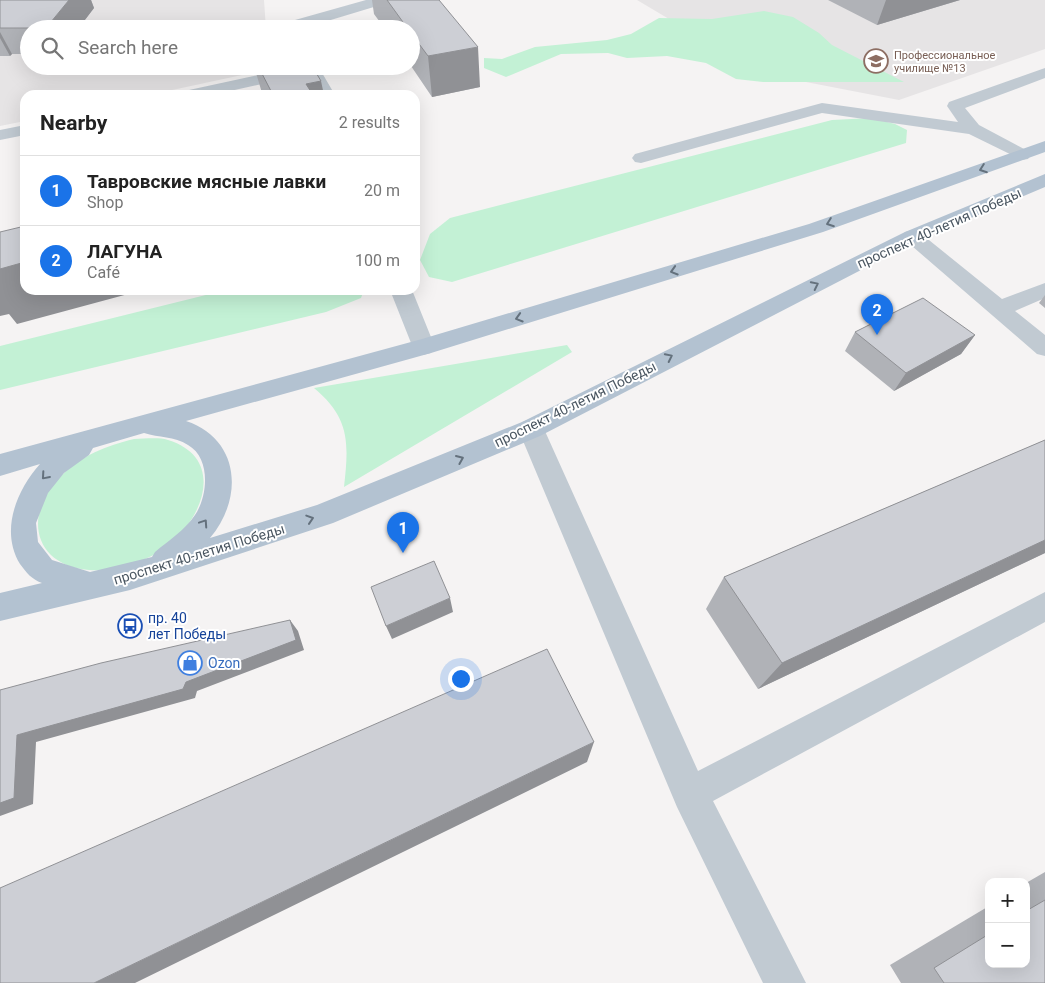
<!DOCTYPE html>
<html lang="en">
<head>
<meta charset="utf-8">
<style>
  :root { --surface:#fff; --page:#f2f2f2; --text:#222; --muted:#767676; --line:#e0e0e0; --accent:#1a73e8 }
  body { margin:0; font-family:Roboto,sans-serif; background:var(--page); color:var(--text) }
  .controls { position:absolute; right:15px; bottom:15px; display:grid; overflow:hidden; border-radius:10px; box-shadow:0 5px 20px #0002 }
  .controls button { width:45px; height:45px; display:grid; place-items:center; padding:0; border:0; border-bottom:1px solid var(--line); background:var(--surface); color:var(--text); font:25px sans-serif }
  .you { position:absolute; left:460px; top:678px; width:18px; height:18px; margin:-12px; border:4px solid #fff; border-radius:50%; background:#1a73e8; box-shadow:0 0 0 8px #1a73e833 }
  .badge { display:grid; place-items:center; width:32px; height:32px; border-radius:50%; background:var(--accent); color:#fff; font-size:16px; font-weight:700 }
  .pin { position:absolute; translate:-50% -41px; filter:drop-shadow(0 1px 2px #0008) }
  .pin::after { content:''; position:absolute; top:26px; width:18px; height:15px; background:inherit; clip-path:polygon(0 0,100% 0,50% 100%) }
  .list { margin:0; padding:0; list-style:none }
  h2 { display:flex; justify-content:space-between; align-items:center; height:65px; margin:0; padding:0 20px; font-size:21px }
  h2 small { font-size:16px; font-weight:400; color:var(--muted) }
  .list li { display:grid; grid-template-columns:32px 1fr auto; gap:15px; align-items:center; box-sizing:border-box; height:70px; padding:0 20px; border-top:1px solid var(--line) }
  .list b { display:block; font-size:19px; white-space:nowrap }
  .list p { margin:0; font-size:16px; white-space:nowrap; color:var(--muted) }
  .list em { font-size:16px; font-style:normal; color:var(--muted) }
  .icon { flex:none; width:28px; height:28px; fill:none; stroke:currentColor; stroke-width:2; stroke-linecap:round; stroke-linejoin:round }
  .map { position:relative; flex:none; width:1045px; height:983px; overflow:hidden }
  .search { position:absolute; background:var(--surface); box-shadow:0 5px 20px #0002; left:20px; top:20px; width:400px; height:55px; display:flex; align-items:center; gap:12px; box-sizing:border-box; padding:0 18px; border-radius:28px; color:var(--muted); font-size:19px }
  .panel { position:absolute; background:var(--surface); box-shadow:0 5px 20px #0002; left:20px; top:90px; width:400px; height:205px; border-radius:15px }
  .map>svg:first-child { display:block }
</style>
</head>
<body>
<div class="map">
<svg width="1045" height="983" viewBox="0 0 1045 983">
  <rect width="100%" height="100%" fill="#f5f3f3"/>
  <path fill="#e6e4e5" d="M0,0H264L266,29H29V66H270V69L149,95H25V121L0,126Z
    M637,0H1045V49L899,100L760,73Z"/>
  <path fill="#c3f1d5" d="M764,11L793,17L819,33L832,45L904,82H763L736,79L706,63L667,56L627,58L608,53L561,54L506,77L484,68V58L502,59L535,47L607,40L631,34L659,18L712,19Z
    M871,118L895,124L907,130L906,143L452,282L429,277L420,260L430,234L450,218L832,120Z
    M226,290H364L361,298L326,312L0,390V346Z
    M567,345L572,352L344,487C349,443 350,418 314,388Z
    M134,439C144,439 158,437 168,440C226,458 204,518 167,546C147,562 115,572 89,570C32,565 23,513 61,476C82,455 106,446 134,439Z"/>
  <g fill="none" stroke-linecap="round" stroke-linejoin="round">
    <path fill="#c1cad2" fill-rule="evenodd" d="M366,0H389L387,3L301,29H284L295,20Z
      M302,66H318L335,95H319Z
      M296,67L302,69L304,72L302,75L212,95H181L183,91L189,90Z
      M1045,68V78L965,108L979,125L1028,151L1031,155L1028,159L1022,160L969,134L822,113L641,163L635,162L632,158L635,154L822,103L958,122L947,106L949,102Z
      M25,125V135L0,140V130Z
      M912,230L919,232L1002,299L1045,283V298L1015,311L1045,335V356L1037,354L905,240L902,236L905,232Z
      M390,290H412L435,347L431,353L423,355L415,353Z
      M531,419L540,422L544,429L698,771L1045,592V622L713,801L806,983H763L677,807L518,429L522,422Z"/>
    <path fill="#b3c2d1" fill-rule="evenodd" d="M1045,141V152L823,232L431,353L186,421C240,439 244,498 210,538L317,505L522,422L905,232L1045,174V187L919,240L540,436L333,523L130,590L0,621V593L42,583C31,579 27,573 20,564C0,531 16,491 40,464L0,476V454L422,339L809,224ZM144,433C159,438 174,436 188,445C211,458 208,496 195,515C185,530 168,541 155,552L152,557L90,572L52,560L38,542L36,523L48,493L64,473L89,455L93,448Z"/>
  </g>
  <path fill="#b0b2b7" d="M0,0H91L94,8L78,29H29V54H12L10,56H0Z
    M372,0H439L480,87L432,97L411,66V29H385L374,14Z
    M828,0H960L877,25Z
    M254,66H312L321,81L262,93Z
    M1045,295V308L1039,303Z
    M855,332L975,335L961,354L894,391L845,351Z
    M1045,440V553L758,689L706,609L724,577Z
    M1045,872V983H901L890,965L989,906V964H1026V883Z"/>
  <path fill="#909195" d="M69,0H91L94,8L78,29H47L46,28Z
    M886,0H960L877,25Z
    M0,32L12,54L10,56L0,38Z
    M478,47L480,87L432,97L428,56Z
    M321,81L324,95H309L306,84Z
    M0,256L25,262V290H143L17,324L9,314L0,316Z
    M975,335L961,354L894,391L906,373Z
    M1045,540V553L758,689L782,663Z
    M450,598L453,612L392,639L386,626Z
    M290,620L298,631L304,650L197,691L195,698L36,742L33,804L0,816V803L17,735L186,682Z
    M594,742L587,762L135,983H94Z"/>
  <path fill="#cdcfd5" stroke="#909195" d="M0,0H69L46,28H0Z
    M387,0H439L478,47L428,56L411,33V29H408Z
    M258,66H312L321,81L306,84L313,95H252L271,91Z
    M25,226V262L0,269V232Z
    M923,298L975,335L906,373L855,332Z
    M1045,440V540L782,663L724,577Z
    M434,561L450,598L386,626L371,587Z
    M290,620L296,640L186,682L183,689L17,735L14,798L0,803V690L101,663Z
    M547,649L594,742L94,983H0V888Z
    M1045,900V983H944L934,968L989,934V964H1026V911Z"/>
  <defs><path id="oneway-chevron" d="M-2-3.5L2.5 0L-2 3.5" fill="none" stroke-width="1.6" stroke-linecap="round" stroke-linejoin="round" transform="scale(1.25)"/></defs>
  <g stroke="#64717d">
    <use href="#oneway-chevron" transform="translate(983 169) rotate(160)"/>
    <use href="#oneway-chevron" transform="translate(830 223) rotate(160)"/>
    <use href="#oneway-chevron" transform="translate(674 271) rotate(163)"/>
    <use href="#oneway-chevron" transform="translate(815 285) rotate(-26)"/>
    <use href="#oneway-chevron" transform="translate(519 318) rotate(163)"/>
    <use href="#oneway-chevron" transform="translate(669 357) rotate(-26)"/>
    <use href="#oneway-chevron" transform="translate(460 459) rotate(-23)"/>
    <use href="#oneway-chevron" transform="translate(45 476) rotate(131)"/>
    <use href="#oneway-chevron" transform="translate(310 519) rotate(-18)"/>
    <use href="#oneway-chevron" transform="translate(204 523) rotate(-56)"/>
  </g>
  <defs>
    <g id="university-ring" transform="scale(1.25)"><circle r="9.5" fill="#fff" stroke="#8d6e63" stroke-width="1.5"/><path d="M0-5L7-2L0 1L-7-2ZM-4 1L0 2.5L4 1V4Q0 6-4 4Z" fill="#8d6e63"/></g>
    <g id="bus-ring" transform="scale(1.25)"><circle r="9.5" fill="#fff" stroke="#1a4fb4" stroke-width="1.5"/><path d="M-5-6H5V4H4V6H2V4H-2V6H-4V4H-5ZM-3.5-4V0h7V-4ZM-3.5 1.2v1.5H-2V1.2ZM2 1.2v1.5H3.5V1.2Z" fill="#1a4fb4"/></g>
    <g id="shop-ring" transform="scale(1.25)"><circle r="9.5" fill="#fff" stroke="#3f7fe0" stroke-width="1.5"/><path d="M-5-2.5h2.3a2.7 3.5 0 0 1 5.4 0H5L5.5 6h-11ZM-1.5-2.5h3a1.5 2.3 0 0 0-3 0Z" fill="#3f7fe0"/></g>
  </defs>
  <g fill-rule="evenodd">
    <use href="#university-ring" x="876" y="61"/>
    <use href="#bus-ring" x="130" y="626"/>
    <use href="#shop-ring" x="190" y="663"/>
  </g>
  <g text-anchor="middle" stroke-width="4" stroke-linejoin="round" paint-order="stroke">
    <g font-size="11" fill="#785e54" stroke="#fff" text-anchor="start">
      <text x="894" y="59">Профессиональное<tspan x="894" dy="13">училище №13</tspan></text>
    </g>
    <g font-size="14" fill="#4a5661" stroke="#fff">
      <text transform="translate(939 228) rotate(-24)" y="5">проспект 40-летия Победы</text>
      <text transform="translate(575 404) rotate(-26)" y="5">проспект 40-летия Победы</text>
      <text transform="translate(199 554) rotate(-17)" y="5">проспект 40-летия Победы</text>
    </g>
    <g font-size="14" fill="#164399" stroke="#fff" text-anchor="start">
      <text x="148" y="623">пр. 40<tspan x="148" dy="16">лет Победы</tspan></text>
    </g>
    <g font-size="14" fill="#366cbe" stroke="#fff" text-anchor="start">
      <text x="208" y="668">Ozon</text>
    </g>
  </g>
</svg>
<div class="controls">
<button>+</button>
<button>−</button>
</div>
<div class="you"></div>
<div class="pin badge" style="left:403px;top:553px">1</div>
<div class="pin badge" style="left:877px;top:335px">2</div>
<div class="search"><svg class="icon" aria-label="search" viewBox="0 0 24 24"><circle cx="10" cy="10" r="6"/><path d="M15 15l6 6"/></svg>Search here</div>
<section class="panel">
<h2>Nearby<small>2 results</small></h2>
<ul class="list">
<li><span class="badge">1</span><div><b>Тавровские мясные лавки</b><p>Shop</p></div><em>20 m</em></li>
<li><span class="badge">2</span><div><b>ЛАГУНА</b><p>Café</p></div><em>100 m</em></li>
</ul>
</section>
</div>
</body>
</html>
